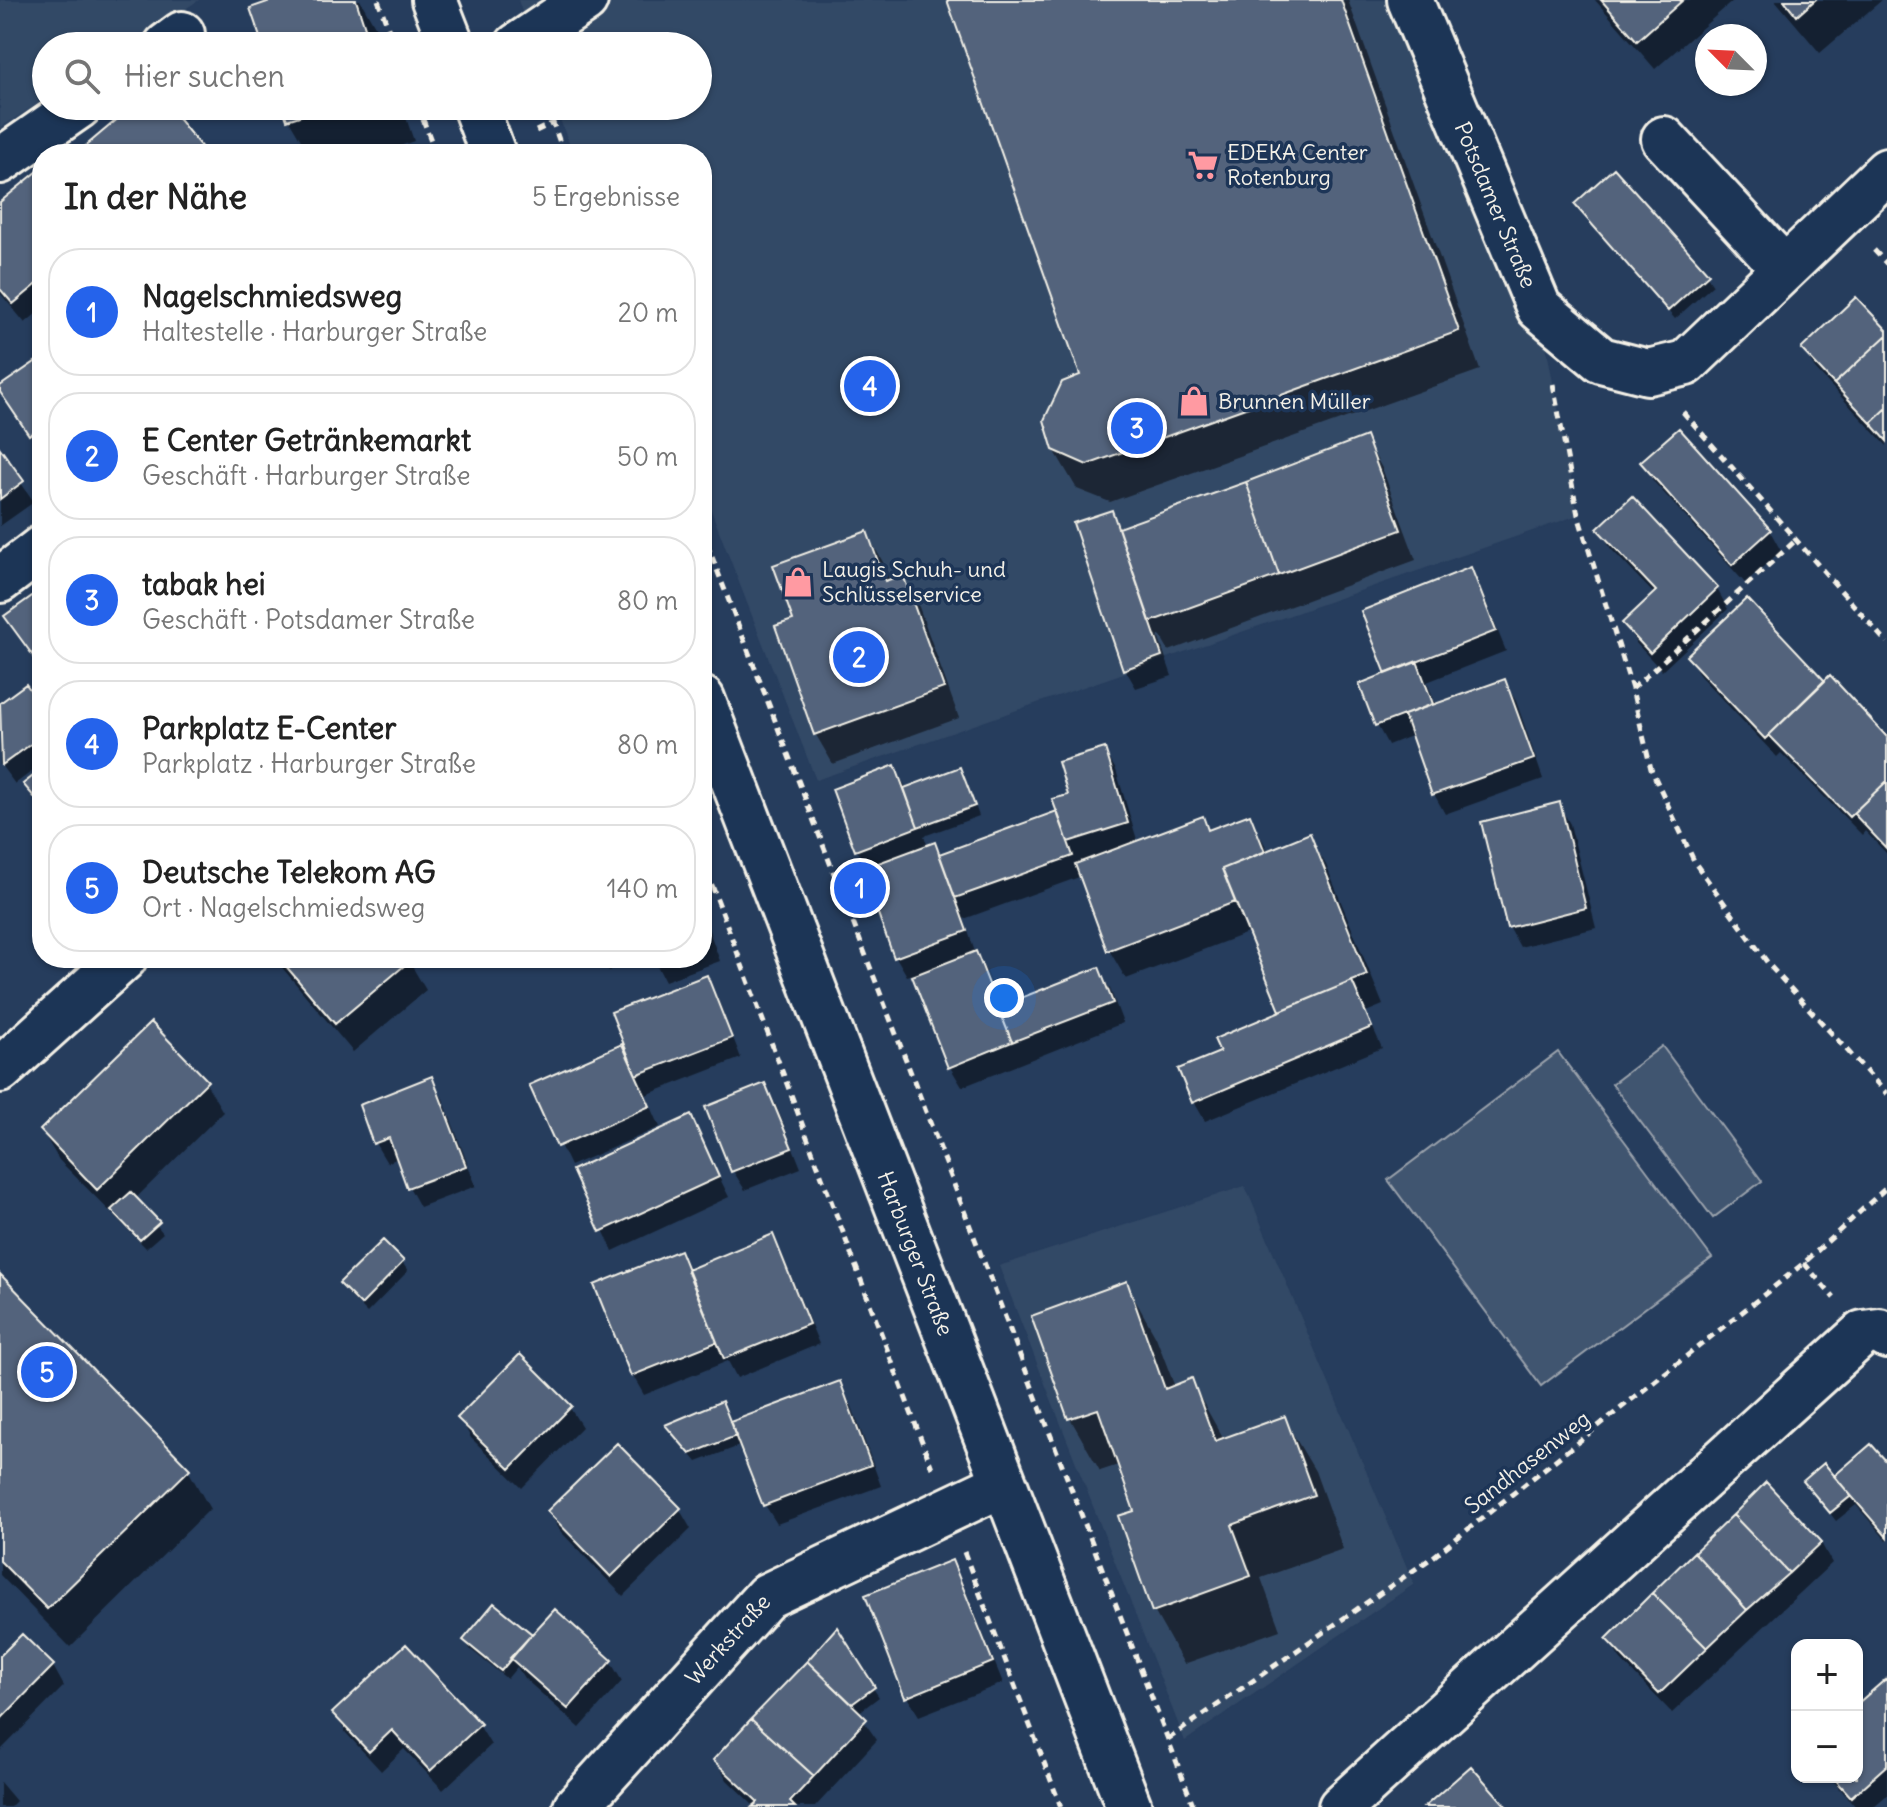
<!DOCTYPE html>
<html lang="de">
<head>
<meta charset="utf-8">
<style>
  :root { --surface:#fff; --page:#f2f2f2; --text:#222; --muted:#767676; --line:#e0e0e0; --accent:#2563eb }
  body { margin:0; font-family:Delius,sans-serif; background:var(--page); color:var(--text) }
  .controls { position:absolute; right:24px; bottom:24px; display:grid; overflow:hidden; border-radius:16px; box-shadow:0 2px 6px #0004 }
  .controls button { width:72px; height:72px; display:grid; place-items:center; padding:0; border:0; border-bottom:2px solid var(--line); background:var(--surface); color:var(--text); font:40px sans-serif }
  .compass { position:absolute; left:1695px; top:24px; width:72px; height:72px; border-radius:50%; background:var(--surface); box-shadow:0 2px 6px #0004; rotate:294deg }
  .you { position:absolute; left:1004px; top:998px; width:28px; height:28px; margin:-20px; border:6px solid #fff; border-radius:50%; background:#1a73e8; box-shadow:0 0 0 12px #1a73e833 }
  .badge { display:grid; place-items:center; width:52px; height:52px; border-radius:50%; background:var(--accent); color:#fff; font-size:26px; font-weight:700 }
  .pin { position:absolute; translate:-50% -50%; border:4px solid #fff; box-shadow:0 2px 8px #0006 }
  .list { margin:0; padding:0; list-style:none }
  h2 { display:flex; justify-content:space-between; align-items:center; height:104px; margin:0; padding:0 32px; font-size:34px }
  h2 small { font-size:26px; font-weight:400; color:var(--muted) }
  .list li { display:grid; grid-template-columns:52px 1fr auto; gap:24px; align-items:center; box-sizing:border-box; height:128px; margin:0 16px 16px; padding:0 16px; border:2px solid var(--line); border-radius:32px }
  .list b { display:block; font-size:30px; white-space:nowrap }
  .list p { margin:0; font-size:26px; white-space:nowrap; color:var(--muted) }
  .list em { font-size:26px; font-style:normal; color:var(--muted) }
  .icon { flex:none; width:44px; height:44px; fill:none; stroke:currentColor; stroke-width:2; stroke-linecap:round; stroke-linejoin:round }
  .map { position:relative; flex:none; width:1887px; height:1807px; overflow:hidden }
  .search { position:absolute; background:var(--surface); box-shadow:0 2px 6px #0004; left:32px; top:32px; width:680px; height:88px; display:flex; align-items:center; gap:20px; box-sizing:border-box; padding:0 28px; border-radius:44px; color:var(--muted); font-size:30px }
  .panel { position:absolute; background:var(--surface); box-shadow:0 2px 6px #0004; left:32px; top:144px; width:680px; height:824px; border-radius:32px }
  .map>svg:first-child { display:block }
</style>
</head>
<body>
<div class="map">
<svg width="1887" height="1807" viewBox="0 0 1887 1807">
  <rect width="100%" height="100%" fill="#263d5d"/>
  <filter id="ink" filterUnits="userSpaceOnUse"><feTurbulence type="fractalNoise" baseFrequency=".0125" numOctaves="2"/><feDisplacementMap in="SourceGraphic" scale="16" xChannelSelector="R" yChannelSelector="G"/><feConvolveMatrix kernelMatrix="1 2 1 2 8 2 1 2 1" color-interpolation-filters="sRGB"/></filter>
  <g filter="url(#ink)">
    <path fill="#334966" d="M0,0H199L128,46H46V98L0,128Z
      M518,0H1410L1539,308L1578,515L816,780L702,487V154H573L555,106H698V46H534Z
      M1245,1186L1414,1584L1185,1741L999,1266Z"/>
    <path fill="#40546f" stroke="#9aa2ac" stroke-width="2" d="M1662,1046L1762,1181L1713,1218L1612,1084Z
      M1558,1052L1712,1258L1541,1386L1388,1180Z"/>
    <path fill="#0007" d="M279,0H360L377,30L382,46H265Z
      M949,0H1348L1480,370L1110,502L1077,489L1054,450L1083,376Z
      M1595,0H1734L1655,69Z
      M1775,0H1882L1820,53Z
      M284,106H402L414,141L389,150L391,154H309L289,120Z
      M42,179V309L25,323L0,293V205Z
      M1576,205L1707,276L1713,285L1675,319Z
      M1887,333V446L1815,369L1803,349Z
      M42,370V439L36,443L0,389Z
      M1679,431L1770,531L1781,551L1745,583L1654,482L1643,463Z
      M1365,439L1382,468L1416,560L1169,651L1160,635L1158,636L1172,676L1136,688L1125,669L1111,512L1121,530Z
      M0,452L34,502L0,526Z
      M1632,499L1717,589L1728,609L1662,671L1636,643L1625,623L1655,595L1611,549L1600,529Z
      M866,533L883,562L890,581L902,577L919,607L959,718L833,764L816,735L777,628L795,621Z
      M1470,570L1481,590L1506,651L1427,682L1436,705L1504,682L1516,701L1543,779L1445,814L1434,794L1413,735L1388,745L1377,725L1389,675Z
      M42,592V669L7,617Z
      M1689,656L1826,684L1887,739V854L1865,831L1862,835L1781,753L1777,757L1700,676Z
      M26,687L42,709V764L15,784L0,764V706Z
      M1104,750L1116,770L1138,843L1202,818L1209,832L1249,816L1269,852L1309,836L1326,865L1383,1005L1366,1012L1382,1048L1205,1121L1194,1102L1222,1053L1283,1012L1250,932L1126,979L1109,950L1082,876L964,919L975,952L987,973L1000,1008L1098,970L1110,989L1123,1023L962,1087L950,1067L914,974L907,976L896,957L868,869L857,850L894,767L907,789L959,769L965,778L979,816L924,836L928,847L940,855L1059,812Z
      M1559,805L1570,824L1596,928L1520,947L1509,927Z
      M702,911L720,961L665,981L653,958H702Z
      M274,958H407L426,990L353,1052Z
      M600,958H627L609,971Z
      M706,977L717,997L741,1058L646,1095L660,1127L570,1166L532,1086L625,1045Z
      M151,1025L206,1083L223,1112L135,1199L163,1233L146,1248L59,1160L42,1131Z
      M431,1079L443,1099L476,1186L420,1207L409,1187L398,1158L387,1163L375,1143Z
      M765,1086L776,1105L801,1168L745,1190L733,1171Z
      M690,1118L729,1197L613,1251L575,1171Z
      M772,1237L783,1257L819,1344L737,1378L728,1361L644,1395L633,1376L596,1286L679,1252L689,1271Z
      M402,1262L408,1271L367,1313L347,1293L342,1284Z
      M0,1277L188,1470L210,1509L70,1647L0,1575Z
      M1126,1284L1156,1337L1175,1387L1191,1381L1224,1440L1284,1419L1315,1471L1343,1549L1261,1578L1280,1630L1184,1664L1154,1611L1137,1512L1118,1465L1100,1471L1070,1418Z
      M520,1357L570,1408L582,1427L522,1488L471,1438L460,1418Z
      M839,1384L851,1404L881,1486L777,1524L765,1505L742,1445L697,1462L667,1426L731,1424Z
      M617,1446L680,1510L691,1529L623,1596L561,1532L549,1512Z
      M1887,1465V1541L1856,1505L1836,1521L1805,1481L1834,1478Z
      M1821,1543L1832,1563L1672,1713L1620,1659L1608,1639Z
      M951,1562L962,1582L1003,1683L919,1716L907,1697Z
      M530,1636L610,1661L622,1681L580,1728L524,1678L517,1667L507,1679L470,1649L465,1640Z
      M0,1659L53,1666L64,1686L0,1751Z
      M809,1662L873,1688L879,1697L858,1713L877,1740L815,1807H755L727,1780L716,1760Z
      M1887,1681V1795L1873,1807H1856L1830,1777H1857V1707Z
      M335,1714L479,1725L491,1745L443,1790L404,1749L381,1771L346,1733Z
      M0,1782L16,1801L10,1807H0Z"/>
    <path fill="#52647b" stroke="#f4f1e8" stroke-width="2" d="M273,0H356L371,46H263L250,8Z
      M947,0H1341L1459,331L1087,465L1053,450L1044,420L1062,382L1080,375Z
      M1601,0H1683L1637,41Z
      M1784,0H1815L1797,16Z
      M133,106H168L207,154H76Z
      M282,106H331L287,120Z
      M1614,168L1709,274L1668,311L1574,204Z
      M38,171L42,175V280L13,304L0,289V202Z
      M1856,297L1887,330V335L1834,384L1801,349Z
      M1887,335V408L1871,423L1834,384Z
      M38,360L42,366V385L39,387L42,392V426L29,435L0,392V386Z
      M1887,408V441L1871,423Z
      M1679,428L1771,530L1732,565L1640,462Z
      M1366,436L1401,530L1279,575L1246,482Z
      M0,448L24,481L0,499Z
      M1246,482L1279,575L1150,622L1118,528Z
      M1632,496L1718,588L1650,653L1622,623L1656,591L1597,529Z
      M1112,510L1162,656L1123,670L1073,523Z
      M867,531L885,581L903,575L944,688L814,735L775,626L793,620L773,565Z
      M1471,567L1496,631L1386,674L1361,611Z
      M42,589V668L4,616Z
      M1747,598L1825,681L1765,739L1686,656Z
      M1417,661L1433,704L1375,726L1359,684Z
      M1830,675L1887,737V781L1849,817L1769,735Z
      M1505,679L1534,759L1432,795L1404,715Z
      M26,684L42,706V736L2,765L0,703Z
      M1105,748L1128,823L1068,842L1052,799L1068,795L1058,762Z
      M895,765L918,827L855,851L832,789Z
      M960,767L975,806L918,827L904,788Z
      M42,769V806L23,784Z
      M1887,781V849L1853,813Z
      M1560,802L1586,908L1507,928L1481,822Z
      M1057,811L1073,856L955,898L939,854Z
      M1250,814L1265,852L1222,869L1235,902L1107,951L1075,864L1203,816L1208,830Z
      M1310,833L1367,975L1280,1011L1222,869Z
      M935,842L967,931L894,958L862,869Z
      M976,951L1012,1042L948,1068L912,976Z
      M279,958H409L411,960L335,1024Z
      M1099,967L1113,1003L1012,1042L998,1007Z
      M707,975L732,1038L636,1075L611,1012Z
      M1352,981L1372,1027L1192,1103L1178,1069L1220,1052L1214,1039Z
      M151,1022L208,1081L97,1190L40,1130Z
      M622,1044L650,1106L557,1147L529,1085Z
      M432,1076L466,1166L407,1188L389,1138L373,1144L359,1105Z
      M765,1083L792,1148L731,1172L705,1107Z
      M691,1115L719,1177L600,1232L572,1170Z
      M131,1192L160,1222L140,1240L111,1210Z
      M773,1234L809,1324L724,1359L687,1270Z
      M383,1240L404,1261L361,1305L339,1283Z
      M680,1250L717,1342L631,1376L594,1285Z
      M0,1274L190,1469L47,1609L0,1561Z
      M1127,1281L1165,1389L1192,1378L1215,1441L1285,1416L1314,1495L1232,1525L1251,1576L1152,1612L1118,1516L1134,1511L1098,1409L1068,1419L1031,1316Z
      M520,1354L572,1406L510,1469L457,1418Z
      M840,1381L871,1465L763,1506L730,1422Z
      M722,1401L736,1436L690,1454L665,1425Z
      M617,1443L681,1508L611,1577L547,1511Z
      M1871,1444L1887,1462V1537L1834,1476Z
      M1824,1463L1851,1496L1830,1513L1803,1481Z
      M1766,1482L1822,1542L1789,1573L1733,1515Z
      M1733,1515L1789,1573L1747,1610L1694,1552Z
      M1694,1552L1747,1610L1707,1648L1652,1593Z
      M952,1560L993,1662L905,1698L865,1595Z
      M1652,1593L1707,1648L1659,1694L1606,1639Z
      M494,1603L532,1634L501,1671L463,1640Z
      M555,1609L612,1660L568,1709L510,1658Z
      M837,1627L875,1687L852,1704L807,1661Z
      M22,1634L54,1665L0,1720V1656Z
      M406,1644L481,1724L430,1771L392,1730L369,1752L332,1713Z
      M807,1661L867,1719L814,1776L751,1719Z
      M1887,1678V1765L1851,1797L1833,1777H1857V1704Z
      M751,1719L814,1776L790,1802L795,1807H752L758,1802L713,1760Z
      M1471,1766L1507,1807H1424Z"/>
    <g fill="none" stroke-linecap="round" stroke-linejoin="round">
      <g stroke="#f4f1e8" stroke-width="50">
        <g id="minor">
          <path id="s1" d="M1410,0L1539,308L1601,360L1648,372L1686,363L1887,171"/>
          <path d="M166,46L182,34"/>
          <path d="M517,46L585,0"/>
          <path d="M1664,139L1784,268"/>
          <path d="M0,161L79,106"/>
          <path d="M0,580L42,548"/>
          <path d="M0,1070L124,958"/>
          <path id="s2" d="M576,1807L767,1596L1003,1484"/>
          <path d="M1341,1807L1863,1333L1879,1331L1887,1336"/>
        </g>
      </g>
      <g stroke="#f4f1e8" stroke-width="50">
        <g id="major">
          <path d="M434,0L452,46"/>
          <path d="M475,106L493,154"/>
          <path id="s3" d="M702,699L1129,1807"/>
        </g>
      </g>
      <path stroke="#f4f1e8" stroke-width="5" stroke-dasharray="8 6" stroke-linecap="butt" d="M378,0L395,46
        M418,106L436,154
        M554,106L553,123L564,154
        M536,131L553,123
        M1874,250L1887,264
        M1553,384L1578,515L1632,689L1651,769L1695,863L1770,966L1887,1094
        M1683,412L1887,643
        M702,531L1194,1807
        M1632,689L1795,541
        M702,859L932,1468
        M1804,1263L1834,1298
        M964,1552L1061,1807
        M1168,1739L1433,1557L1804,1263L1887,1187"/>
      <use href="#minor" stroke="#1d3557" stroke-width="44"/>
      <use href="#major" stroke="#1d3557" stroke-width="44"/>
    </g>
  </g>
  <defs>
    <g id="supermarket-bare" transform="scale(2.4)"><path d="M-6-5.5h2.5l.6 2H6L4.5 2H-2.5L-4.4-4H-6ZM-1.5 3.2a1.3 1.3 0 1 0 .1 0ZM3 3.2a1.3 1.3 0 1 0 .1 0Z" fill="#ff9aa2" stroke="#1d3557" stroke-width="2.5" paint-order="stroke"/></g>
    <g id="shop-bare" transform="scale(2.4)"><path d="M-5-2.5h2.3a2.7 3.5 0 0 1 5.4 0H5L5.5 6h-11ZM-1.5-2.5h3a1.5 2.3 0 0 0-3 0Z" fill="#ff9aa2" stroke="#1d3557" stroke-width="2.5" paint-order="stroke"/></g>
  </defs>
  <g fill-rule="evenodd">
    <use href="#supermarket-bare" x="1203" y="165"/>
    <use href="#shop-bare" x="1194" y="401"/>
    <use href="#shop-bare" x="798" y="582"/>
  </g>
  <g text-anchor="middle" stroke-width="7" stroke-linejoin="round" paint-order="stroke">
    <g font-size="22" fill="#f4f1e8" stroke="#1d3557" text-anchor="start">
      <text x="1227" y="160">EDEKA Center<tspan x="1227" dy="25">Rotenburg</tspan></text>
      <text x="1218" y="409">Brunnen Müller</text>
      <text x="822" y="577">Laugis Schuh- und<tspan x="822" dy="25">Schlüsselservice</tspan></text>
    </g>
    <g font-size="22" fill="#f4f1e8" stroke="#1d3557">
      <text dy="8" stroke="none"><textPath href="#s1" startOffset="222">Potsdamer Straße</textPath></text>
      <text dy="8" stroke="none"><textPath href="#s3" startOffset="594">Harburger Straße</textPath></text>
      <text transform="translate(1527 1462) rotate(-38)" y="8">Sandhasenweg</text>
      <text dy="8" stroke="none"><textPath href="#s2" startOffset="226">Werkstraße</textPath></text>
    </g>
  </g>
</svg>
<div class="controls">
<button>+</button>
<button>−</button>
</div>
<svg class="compass" viewBox="-18 -18 36 36"><path d="M0-13l5 13h-10z" fill="#e53935"/><path d="M0 13l5-13h-10z" fill="#767676"/></svg>
<div class="you"></div>
<div class="pin badge" style="left:860px;top:888px">1</div>
<div class="pin badge" style="left:859px;top:657px">2</div>
<div class="pin badge" style="left:1137px;top:428px">3</div>
<div class="pin badge" style="left:870px;top:386px">4</div>
<div class="pin badge" style="left:47px;top:1372px">5</div>
<div class="search"><svg class="icon" aria-label="search" viewBox="0 0 24 24"><circle cx="10" cy="10" r="6"/><path d="M15 15l6 6"/></svg>Hier suchen</div>
<section class="panel">
<h2>In der Nähe<small>5 Ergebnisse</small></h2>
<ul class="list">
<li><span class="badge">1</span><div><b>Nagelschmiedsweg</b><p>Haltestelle · Harburger Straße</p></div><em>20 m</em></li>
<li><span class="badge">2</span><div><b>E Center Getränkemarkt</b><p>Geschäft · Harburger Straße</p></div><em>50 m</em></li>
<li><span class="badge">3</span><div><b>tabak hei</b><p>Geschäft · Potsdamer Straße</p></div><em>80 m</em></li>
<li><span class="badge">4</span><div><b>Parkplatz E-Center</b><p>Parkplatz · Harburger Straße</p></div><em>80 m</em></li>
<li><span class="badge">5</span><div><b>Deutsche Telekom AG</b><p>Ort · Nagelschmiedsweg</p></div><em>140 m</em></li>
</ul>
</section>
</div>
</body>
</html>
